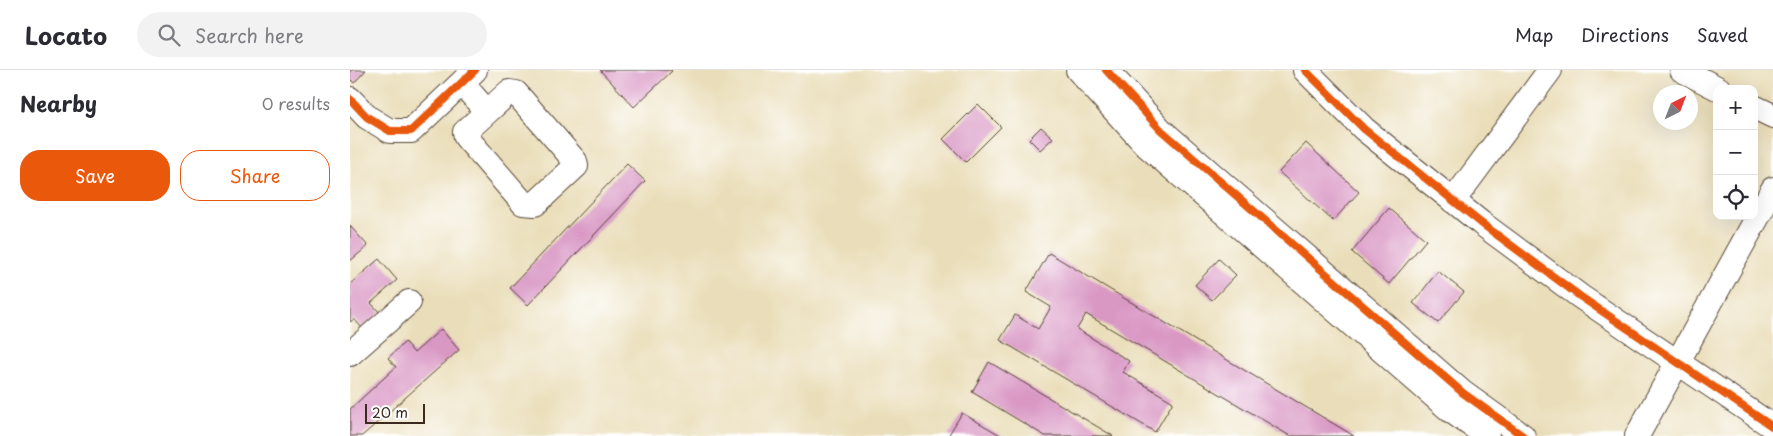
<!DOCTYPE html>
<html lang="en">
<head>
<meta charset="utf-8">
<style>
  :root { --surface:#fff; --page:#f2f2f3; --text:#2b2b33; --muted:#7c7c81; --line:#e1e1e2; --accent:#ea580c }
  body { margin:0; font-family:"Playpen Sans",sans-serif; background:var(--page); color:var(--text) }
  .controls { position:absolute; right:15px; top:15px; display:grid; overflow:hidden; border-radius:10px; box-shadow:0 5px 20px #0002 }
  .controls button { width:45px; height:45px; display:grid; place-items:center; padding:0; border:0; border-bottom:1px solid var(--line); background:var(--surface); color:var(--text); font:25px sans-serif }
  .compass { position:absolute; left:1303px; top:15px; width:45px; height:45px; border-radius:50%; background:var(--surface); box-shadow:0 5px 20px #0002; rotate:42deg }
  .scale { position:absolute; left:15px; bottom:12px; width:60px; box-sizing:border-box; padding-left:5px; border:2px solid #3b2a1e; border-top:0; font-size:14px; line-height:18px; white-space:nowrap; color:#3b2a1e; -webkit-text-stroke:4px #fff; paint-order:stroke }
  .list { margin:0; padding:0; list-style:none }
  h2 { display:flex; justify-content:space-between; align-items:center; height:65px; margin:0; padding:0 20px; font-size:21px }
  h2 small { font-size:16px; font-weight:400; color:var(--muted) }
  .actions { display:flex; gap:10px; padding:15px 20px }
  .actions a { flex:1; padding:11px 0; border:1px solid var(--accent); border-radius:20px; text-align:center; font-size:18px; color:var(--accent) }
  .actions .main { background:var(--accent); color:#fff }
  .icon { flex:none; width:28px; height:28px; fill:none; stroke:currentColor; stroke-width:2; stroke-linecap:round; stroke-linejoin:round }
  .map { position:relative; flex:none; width:1423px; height:366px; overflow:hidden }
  header { display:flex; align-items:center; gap:30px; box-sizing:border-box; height:70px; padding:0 25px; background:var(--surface); border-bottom:1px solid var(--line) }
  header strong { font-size:24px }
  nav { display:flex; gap:28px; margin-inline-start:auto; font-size:18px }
  .search { width:350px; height:45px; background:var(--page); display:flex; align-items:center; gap:12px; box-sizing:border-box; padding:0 18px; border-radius:28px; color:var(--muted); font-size:19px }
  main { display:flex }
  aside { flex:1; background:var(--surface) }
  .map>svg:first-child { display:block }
</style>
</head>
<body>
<header>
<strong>Locato</strong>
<div class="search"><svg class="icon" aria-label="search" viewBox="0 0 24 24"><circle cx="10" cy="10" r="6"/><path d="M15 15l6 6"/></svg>Search here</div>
<nav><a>Map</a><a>Directions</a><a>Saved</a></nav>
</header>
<main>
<aside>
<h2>Nearby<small>0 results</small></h2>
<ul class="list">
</ul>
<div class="actions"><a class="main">Save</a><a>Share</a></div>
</aside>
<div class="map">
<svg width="1423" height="366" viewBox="0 0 1423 366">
  <rect width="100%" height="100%" fill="#fff"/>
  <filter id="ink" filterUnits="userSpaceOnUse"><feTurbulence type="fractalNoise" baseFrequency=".02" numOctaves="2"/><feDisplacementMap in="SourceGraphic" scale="10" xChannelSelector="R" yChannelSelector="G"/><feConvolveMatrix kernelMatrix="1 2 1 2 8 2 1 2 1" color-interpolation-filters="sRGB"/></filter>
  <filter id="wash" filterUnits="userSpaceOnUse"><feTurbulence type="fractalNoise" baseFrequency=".0096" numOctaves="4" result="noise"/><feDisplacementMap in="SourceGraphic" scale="20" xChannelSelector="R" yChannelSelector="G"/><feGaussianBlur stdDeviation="1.12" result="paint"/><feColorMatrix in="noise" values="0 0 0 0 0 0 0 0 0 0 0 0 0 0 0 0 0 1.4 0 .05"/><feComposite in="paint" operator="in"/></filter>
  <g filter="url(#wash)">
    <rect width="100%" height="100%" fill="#eadeba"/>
    <g id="blocks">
      <path fill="#d997c4" d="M0,0H16L4,13L0,9Z
        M250,0H321L322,1L284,37Z
        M628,34L651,57L616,92L593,69Z
        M691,57L703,68L690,80L679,69Z
        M956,73L1009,122L983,151L929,102Z
        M277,94L295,111L178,235L160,218Z
        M1039,138L1076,170L1039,214L1002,182Z
        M0,156L18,176L0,191Z
        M699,183L1004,366H940L736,244L727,259L779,291L773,302L823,332L805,362L650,270L665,245L688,259L701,237L676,222Z
        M29,189L47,210L21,233L30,243L13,259L4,249L0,252V214Z
        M869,189L886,205L862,230L845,215Z
        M1088,201L1114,222L1088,253L1063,233Z
        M91,259L109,280L12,366H0V339L46,297L38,288L55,272L64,283Z
        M639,292L763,366H695L622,322Z
        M612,343L652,366H598Z"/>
    </g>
  </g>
  <g filter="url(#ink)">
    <use href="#blocks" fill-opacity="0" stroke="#554535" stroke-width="1"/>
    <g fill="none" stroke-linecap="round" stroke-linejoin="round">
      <g stroke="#554535" stroke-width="26">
        <path id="minor" d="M728,0L796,75L1100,340L1137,366
          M756,0L811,60L1113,323L1173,366
          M955,0L1014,59L1131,153L1231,227L1423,357
          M1332,0L1369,19
          M112,13L137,42L115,62L116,67L173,133L185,134L226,96L225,91L166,23L159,22L137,42
          M0,29L17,47L40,61H61L125,0
          M1404,37L1423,46
          M1103,131L1200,0
          M0,284L59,232
          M1287,366L1423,119"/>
      </g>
      <use href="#minor" stroke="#fff" stroke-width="24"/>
      <g stroke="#fff" stroke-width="11">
        <path id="cycleway" d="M756,0L811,60L1113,323L1173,366
          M955,0L1014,59L1131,153L1231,227L1423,357
          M0,29L17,47L40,61H61L125,0"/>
      </g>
      <use href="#cycleway" stroke="#e8590c" stroke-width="8"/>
    </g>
  </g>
</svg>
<div class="controls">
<button>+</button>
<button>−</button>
<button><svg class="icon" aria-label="locate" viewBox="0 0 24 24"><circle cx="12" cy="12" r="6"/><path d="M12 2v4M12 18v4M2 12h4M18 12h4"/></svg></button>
</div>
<svg class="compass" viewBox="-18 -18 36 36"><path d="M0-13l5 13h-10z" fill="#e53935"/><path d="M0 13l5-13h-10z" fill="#7c7c81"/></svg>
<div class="scale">20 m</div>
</div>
</main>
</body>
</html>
